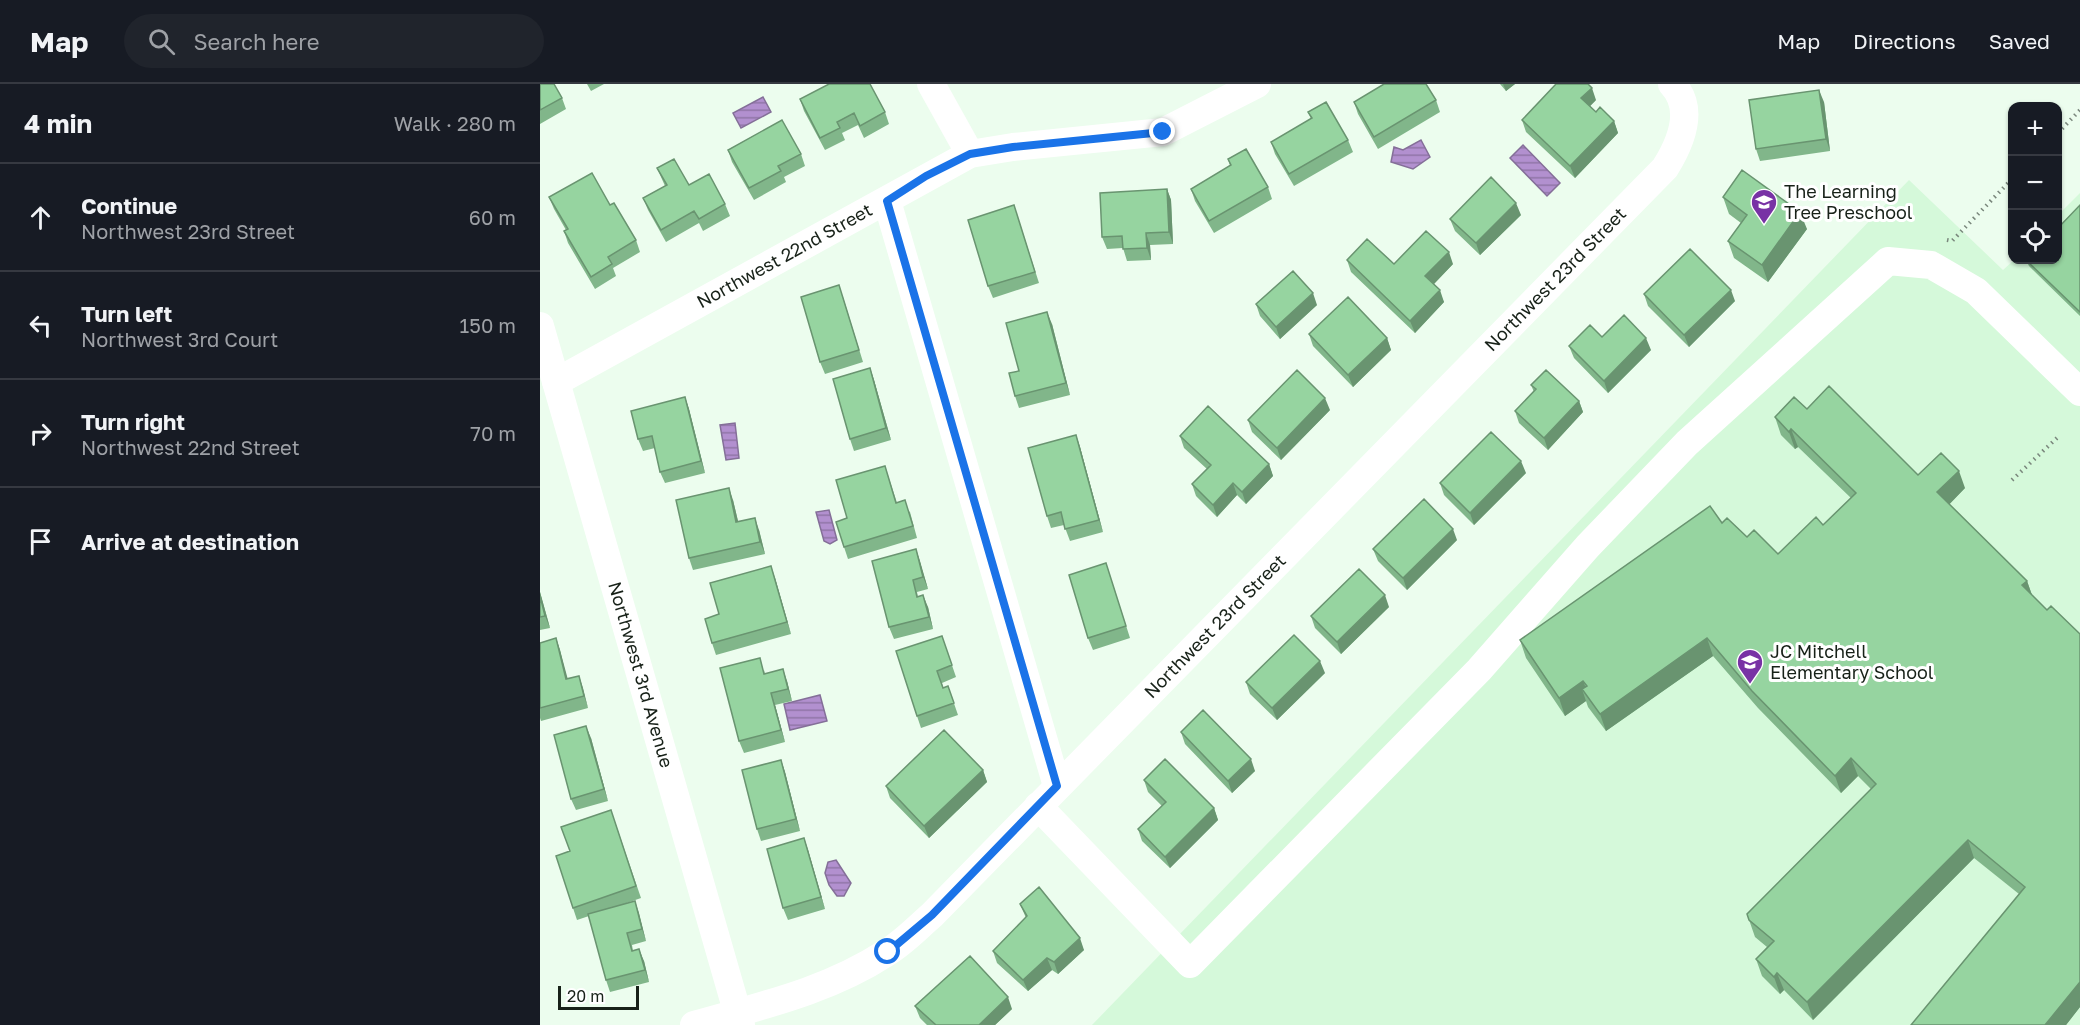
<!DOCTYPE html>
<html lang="en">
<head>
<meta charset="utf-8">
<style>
  :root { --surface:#171b24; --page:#20242c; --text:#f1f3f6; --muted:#9ea1a6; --line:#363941 }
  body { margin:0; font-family:"Golos Text",sans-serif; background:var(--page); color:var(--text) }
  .controls { position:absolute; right:18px; top:18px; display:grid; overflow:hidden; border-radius:12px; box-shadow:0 2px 4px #0004 }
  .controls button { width:54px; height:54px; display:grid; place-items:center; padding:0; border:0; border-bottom:2px solid var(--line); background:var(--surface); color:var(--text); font:30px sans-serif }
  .scale { position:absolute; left:18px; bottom:15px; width:81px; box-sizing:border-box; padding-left:6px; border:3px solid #172118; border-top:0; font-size:16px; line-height:21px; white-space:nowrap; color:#172118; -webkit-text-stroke:4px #fff; paint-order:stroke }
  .stop { position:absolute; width:18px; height:18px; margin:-14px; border:4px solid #1a73e8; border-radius:50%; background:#fff }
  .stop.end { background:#1a73e8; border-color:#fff; box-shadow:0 2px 6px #0008 }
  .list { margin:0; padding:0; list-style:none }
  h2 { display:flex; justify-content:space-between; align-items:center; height:78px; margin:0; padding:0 24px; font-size:26px }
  h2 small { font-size:20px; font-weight:400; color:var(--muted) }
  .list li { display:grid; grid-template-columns:39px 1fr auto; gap:18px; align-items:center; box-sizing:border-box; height:108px; padding:0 24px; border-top:2px solid var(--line) }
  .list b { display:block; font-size:22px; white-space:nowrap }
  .list p { margin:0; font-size:20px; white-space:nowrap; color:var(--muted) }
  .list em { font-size:20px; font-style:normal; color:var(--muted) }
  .icon { flex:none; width:33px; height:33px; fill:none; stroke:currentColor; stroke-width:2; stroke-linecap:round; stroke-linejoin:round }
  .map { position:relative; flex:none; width:1540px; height:941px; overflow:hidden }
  header { display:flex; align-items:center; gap:36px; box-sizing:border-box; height:84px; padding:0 30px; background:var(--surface); border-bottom:2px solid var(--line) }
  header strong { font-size:28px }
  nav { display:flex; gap:33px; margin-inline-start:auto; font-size:21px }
  .search { width:420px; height:54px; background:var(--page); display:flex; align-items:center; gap:15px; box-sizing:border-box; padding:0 21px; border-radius:33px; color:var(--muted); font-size:22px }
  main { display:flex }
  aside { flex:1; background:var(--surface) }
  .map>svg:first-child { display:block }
</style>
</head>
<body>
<header>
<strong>Map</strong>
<div class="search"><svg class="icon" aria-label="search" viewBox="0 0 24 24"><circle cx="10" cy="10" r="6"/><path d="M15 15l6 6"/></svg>Search here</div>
<nav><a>Map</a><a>Directions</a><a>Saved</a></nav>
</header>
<main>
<aside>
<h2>4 min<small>Walk · 280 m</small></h2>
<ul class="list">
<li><svg class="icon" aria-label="ahead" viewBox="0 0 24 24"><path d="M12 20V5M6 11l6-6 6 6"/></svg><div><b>Continue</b><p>Northwest 23rd Street</p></div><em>60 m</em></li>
<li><svg class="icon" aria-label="left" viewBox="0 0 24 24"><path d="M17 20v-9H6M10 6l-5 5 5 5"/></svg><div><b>Turn left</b><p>Northwest 3rd Court</p></div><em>150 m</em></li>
<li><svg class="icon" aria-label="right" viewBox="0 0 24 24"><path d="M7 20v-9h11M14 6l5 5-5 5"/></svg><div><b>Turn right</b><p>Northwest 22nd Street</p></div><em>70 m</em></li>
<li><svg class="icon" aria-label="arrive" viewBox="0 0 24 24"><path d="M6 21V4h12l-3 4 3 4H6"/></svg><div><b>Arrive at destination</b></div></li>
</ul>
</aside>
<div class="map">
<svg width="1540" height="941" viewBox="0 0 1540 941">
  <defs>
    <pattern id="water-rules" width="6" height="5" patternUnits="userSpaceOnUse" patternTransform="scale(1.5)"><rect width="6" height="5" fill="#b290cf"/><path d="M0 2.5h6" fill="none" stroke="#9075a7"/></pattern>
  </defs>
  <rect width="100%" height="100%" fill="#ecfdee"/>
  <path fill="#d5f9da" d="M1369,96L1463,186L1474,176H1518V131L1540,109V941H552Z"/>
  <path fill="url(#water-rules)" stroke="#846f98" stroke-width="1.5" d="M223,13L231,28L201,44L193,29Z
    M881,56L890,73L873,85L851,78L854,63L863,66Z
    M983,61L1020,99L1007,112L970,74Z
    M195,339L199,374L186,376L180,341Z
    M289,426L297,456L290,460L284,457L276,428Z
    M280,611L287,637L250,646L244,620Z
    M296,776L311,799L304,812H297L289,801L285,789L288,778Z"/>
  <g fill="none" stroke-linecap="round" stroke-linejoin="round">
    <path stroke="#7a877c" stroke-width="4" stroke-dasharray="1.5 4.5" stroke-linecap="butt" d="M1518,49L1540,26
      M1407,156L1412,157L1472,95
      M1472,396L1517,354"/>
    <g stroke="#fff" stroke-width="28">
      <path d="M391,0L430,70"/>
      <path d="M347,117L517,702"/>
      <path id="s1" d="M0,242L201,941"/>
      <path id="s2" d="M16,298L430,70L473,63L623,48L717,0"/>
      <path d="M498,722L650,880L939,586L1048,462L1147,359L1348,177L1391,181L1436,207L1540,308"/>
      <path id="s3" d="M154,941C220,922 288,907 346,869C363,859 377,844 392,831L1125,84C1140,60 1156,25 1132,0"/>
    </g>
  </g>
  <path fill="#81b68a" d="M0,0L22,14L26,25L0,40Z
    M47,0H64L51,7Z
    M960,0H975L966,7Z
    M260,15L345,28L349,40L324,54L318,41L302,49L305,56L285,66L264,27Z
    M896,16L900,28L838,65L818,30L814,18Z
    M1056,16L1050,22L1056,28L1074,37L1078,49L1035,94L986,48L982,36Z
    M1284,18L1290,67L1220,77L1216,65Z
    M768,28L808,56L813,68L754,102L735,70L731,58L771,35Z
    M188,66L261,70L265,82L244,93L246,98L214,116L192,78Z
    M688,75L728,103L732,115L674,149L655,117L651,105L690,82Z
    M117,84L185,120L190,132L163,147L159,139L126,158L108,126L103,114L125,102Z
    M627,105L631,116L633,160L610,161L611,176L587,177L583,164L567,165L562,153Z
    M9,113L70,121L96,156L100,168L73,184L76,192L55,205L28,159L24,147L26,146L14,125Z
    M1183,113L1267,145L1228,198L1194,174L1188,157L1201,139L1189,130Z
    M474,121L499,199L453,214L448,202Z
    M1540,121V232L1489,182L1486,176Z
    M981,131L940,171L915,147L910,135Z
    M807,176L854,180H913L894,200L904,218L875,249L811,188Z
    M1104,210L1195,217L1149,263L1108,222Z
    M303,213L323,278L285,290L280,278Z
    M716,220L777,221L740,255L720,232Z
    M512,240L530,311L479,324L475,312L479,287Z
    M769,250L847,254L851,266L813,303L773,262Z
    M1062,253L1111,266L1068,309L1034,274L1029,262Z
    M330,284L334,296L351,356L314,367L310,355Z
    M991,301L1039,317L1043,328L1008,366L979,339L975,327L994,308Z
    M145,313L149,325L165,389L125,399L120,388L115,364L103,367L98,355Z
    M1267,325L1378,391L1425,404L1409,420L1487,497L1492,511L1507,526L1540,550V923L1526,941L1479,810L1434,774L1273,936L1244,906L1240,910L1222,892L1216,875L1227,863L1215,853L1207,830L1331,705L1318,692L1301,709L1218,624L1173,572L1066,647L1048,623L1046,617L1025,632L986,574L980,556L1182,439L1238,470L1283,441L1311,414L1258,363L1255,365L1241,351L1235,333Z
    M790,326L741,376L712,348L708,336Z
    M536,351L540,363L563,448L530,457L524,441L511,444L507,432Z
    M640,352L729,380L733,392L706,420L697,411L677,433L656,412L652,400L667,385L644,364Z
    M345,382L357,419L370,428L377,454L308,475L304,463L307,434Z
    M986,389L934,441L904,411L900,399Z
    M193,416L198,437L219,446L225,470L153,486L149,474Z
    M917,456L867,506L838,477L833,465Z
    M376,465L388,505L377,508L378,513L388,523L393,545L354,555L349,543Z
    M566,479L590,554L553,566L548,554Z
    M235,494L251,550L176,571L172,559L179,530Z
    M0,508L10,544L0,546Z
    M849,523L801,570L775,544L771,532Z
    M402,552L416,593L402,599L403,604L408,602L418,631L381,644L377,632Z
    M16,554L20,566L27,595L39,592L48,624L1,637L0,634V559Z
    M224,586L225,590L247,597L252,617L235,621L245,658L204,669L199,657Z
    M785,589L737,636L710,610L706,598Z
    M641,648L715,687L692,709L645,660Z
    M51,654L68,717L36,726L31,715Z
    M241,676L245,688L260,747L221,757L217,745Z
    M443,686L447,698L389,754L350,714L346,702Z
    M604,696L674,724L678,736L630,784L602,757L598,745L622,722L608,708Z
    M75,738L101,814L78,822L95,817L106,857L92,861L93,867L104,877L109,898L70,908L66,896L49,832L37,836L33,824L30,767Z
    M264,754L268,766L285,825L248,836L243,824Z
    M480,820L544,866L518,890L512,886L488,907L457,879L453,867L486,834Z
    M375,922L472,925L455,941H387L380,934Z"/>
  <path fill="#699470" d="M963,0H975L966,7Z
    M1052,4L1056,16L1046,26L1041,14Z
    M1279,6L1284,18L1290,67L1286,55Z
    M1074,37L1078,49L1035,94L1030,82Z
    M627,105L631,116L633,160L629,148Z
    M976,119L981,131L940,171L936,159Z
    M1260,128L1267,145L1228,198L1222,181Z
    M606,149L610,161L611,176L607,164Z
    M909,168L913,180L890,204L885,192Z
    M900,206L904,218L875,249L870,237Z
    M1191,206L1195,217L1149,263L1144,251Z
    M773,209L777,221L740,255L736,243Z
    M507,228L512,240L530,311L526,299Z
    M847,254L851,266L813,303L808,291Z
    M1106,254L1111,266L1068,309L1064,297Z
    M330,284L334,296L351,356L346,344Z
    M145,313L149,325L165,389L161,377Z
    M785,314L790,326L741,376L737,364Z
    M1039,317L1043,328L1008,366L1004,354Z
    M1251,345L1258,363L1255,365L1249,348Z
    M536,351L540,363L563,448L559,436Z
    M981,377L986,389L934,441L930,429Z
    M729,380L733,392L706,420L702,408Z
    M1419,387L1425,404L1404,426L1397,408Z
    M693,399L697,411L677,433L673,421Z
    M189,404L193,416L201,450L196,438Z
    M215,434L219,446L225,470L220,458Z
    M913,445L917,456L867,506L863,494Z
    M376,465L380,477L388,505L383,493Z
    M231,482L235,494L251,550L247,538Z
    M1487,497L1493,514L1482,501Z
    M0,508L10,544L5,532L0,512Z
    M383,511L388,523L393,545L389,533Z
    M845,511L849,523L801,570L797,558Z
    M16,554L20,566L31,607L26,595Z
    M1167,554L1173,572L1066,647L1060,630Z
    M780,577L785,589L737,636L732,624Z
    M243,585L247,597L252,617L248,605Z
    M39,592L43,604L48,624L44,612Z
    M1043,597L1050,614L1042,605L1046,617L1025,632L1019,614Z
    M231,609L235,621L245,658L241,646Z
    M46,642L51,654L68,717L64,705Z
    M1311,674L1318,692L1301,709L1295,692Z
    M711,675L715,687L692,709L688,697Z
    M241,676L245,688L260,747L256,735Z
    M443,686L447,698L389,754L384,742Z
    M674,724L678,736L630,784L625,773Z
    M264,754L268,766L285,825L281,813Z
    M1428,756L1434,774L1273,936L1267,918Z
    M95,817L99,829L106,857L102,845Z
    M540,854L544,866L518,890L514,878Z
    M99,865L104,877L109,898L105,886Z
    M507,874L512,886L488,907L483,896Z
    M1237,889L1244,906L1240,910L1234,893Z
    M1540,898V923L1526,941H1505Z
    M468,913L472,925L455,941H439Z"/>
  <path fill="#96d4a0" stroke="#699470" stroke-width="1.5" d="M0,0H14L22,14L0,26Z
    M289,0H330L345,28L320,42L314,29L297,38L300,44L280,54L260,15Z
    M844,0H886L896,16L834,53L814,18Z
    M1016,0H1048L1052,4L1041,14L1056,28L1060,23L1074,37L1030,82L982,36Z
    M1279,6L1286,55L1216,65L1209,16Z
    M786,18L808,56L749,90L731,58L772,34L768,28Z
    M242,36L261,70L238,82L241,87L209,104L188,66Z
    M706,65L728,103L669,137L651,105L691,81L688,75Z
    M134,75L149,101L169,90L185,120L159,135L154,127L121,146L103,114L127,101L117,84Z
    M1202,86L1260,128L1222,181L1188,157L1207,131L1183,113Z
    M52,89L70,121L74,119L96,156L68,173L72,180L51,193L24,147L28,145L9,113Z
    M951,93L976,119L936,159L910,135Z
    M627,105L629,148L606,149L607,164L583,165L582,152L562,153L560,109Z
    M474,121L495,188L448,202L428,136Z
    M1540,121V228L1486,176H1518V144Z
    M886,147L909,168L885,192L900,206L870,237L807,176L827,155L854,180Z
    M1150,165L1191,206L1144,251L1104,210Z
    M753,187L773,209L736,243L716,220Z
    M299,201L319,266L280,278L261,213Z
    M808,213L847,254L808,291L769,250Z
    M507,228L526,299L475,312L469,289L479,287L466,239Z
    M1084,231L1106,254L1064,297L1029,262L1050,241L1062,253Z
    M330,284L346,344L310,355L293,295Z
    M757,286L785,314L737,364L708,336Z
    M1006,286L1039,317L1004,354L975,327L996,305L991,301Z
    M1289,302L1378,391L1401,369L1419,387L1397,408L1487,497L1482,501L1507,526L1511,522L1540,550V898L1505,941H1371L1485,803L1428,756L1267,918L1237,889L1234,893L1216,875L1234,857L1209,836L1207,830L1336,700L1311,674L1295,692L1212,607L1167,554L1060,630L1042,605L1047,602L1043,597L1019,614L980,556L1170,422L1182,439L1187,434L1207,453L1214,446L1238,470L1276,433L1283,441L1316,409L1251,345L1249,348L1235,333L1254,313L1267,325Z
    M145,313L161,377L120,388L112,352L98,355L91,327Z
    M668,322L729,380L702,408L693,399L673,421L652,400L671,381L640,352Z
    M951,348L981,377L930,429L900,399Z
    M536,351L559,436L525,445L521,428L507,432L488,364Z
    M345,382L356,419L365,416L373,442L304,463L296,438L307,434L296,396Z
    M189,404L196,438L215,434L220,458L149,474L136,416Z
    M884,415L913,445L863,494L833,465Z
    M376,465L383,493L373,496L377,513L383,511L389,533L349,543L332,477Z
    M566,479L586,542L548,554L529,491Z
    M231,482L247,538L172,559L165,535L179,530L170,499Z
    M819,485L845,511L797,558L771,532Z
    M0,512L5,532L0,533Z
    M754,551L780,577L732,624L706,598Z
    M402,552L412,581L397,587L403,604L408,602L414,619L377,632L356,567Z
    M16,554L26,595L39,592L44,612L0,624V559Z
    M220,574L224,590L243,585L248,605L231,609L241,646L199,657L180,584Z
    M663,626L711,675L688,697L641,648Z
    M46,642L64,705L31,715L14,651Z
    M404,646L443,686L384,742L346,702Z
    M625,675L674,724L625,773L598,745L626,718L604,696Z
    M241,676L256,735L217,745L202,686Z
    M71,726L96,802L33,824L16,772L30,767L21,743Z
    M264,754L281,813L243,824L227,765Z
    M499,803L540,854L514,878L507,874L483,896L453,867L487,832L480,820Z
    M95,817L102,845L87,849L92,867L99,865L105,886L66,896L48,830Z
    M430,872L468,913L439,941H396L375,922Z"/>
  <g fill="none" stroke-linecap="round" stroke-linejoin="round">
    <path stroke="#1a73e8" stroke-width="8" d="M348,868L392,831L517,702L347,117L386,92L430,70L473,63L623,48"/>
  </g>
  <defs>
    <g id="school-pin" transform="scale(1.35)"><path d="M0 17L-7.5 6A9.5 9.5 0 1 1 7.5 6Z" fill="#7832a5" stroke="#fff"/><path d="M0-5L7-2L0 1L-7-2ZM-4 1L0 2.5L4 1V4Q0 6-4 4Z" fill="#fff"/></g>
  </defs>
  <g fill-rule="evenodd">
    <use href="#school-pin" x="1224" y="118"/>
    <use href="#school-pin" x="1210" y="578"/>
  </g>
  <g text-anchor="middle" stroke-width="6" stroke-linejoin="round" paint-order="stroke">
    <g font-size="18" fill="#172118" stroke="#fff" text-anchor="start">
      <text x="1244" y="114">The Learning<tspan x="1244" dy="21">Tree Preschool</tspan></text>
      <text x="1230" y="574">JC Mitchell<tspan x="1230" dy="21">Elementary School</tspan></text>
    </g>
    <g font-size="18" fill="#172118" stroke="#fff">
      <text dy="6" stroke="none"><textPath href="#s2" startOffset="261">Northwest 22nd Street</textPath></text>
      <text dy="6" stroke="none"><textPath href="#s3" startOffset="1156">Northwest 23rd Street</textPath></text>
      <text dy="6" stroke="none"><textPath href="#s3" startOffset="670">Northwest 23rd Street</textPath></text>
      <text dy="6" stroke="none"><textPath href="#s1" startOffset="363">Northwest 3rd Avenue</textPath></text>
    </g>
  </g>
</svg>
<div class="controls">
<button>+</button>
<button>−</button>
<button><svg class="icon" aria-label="locate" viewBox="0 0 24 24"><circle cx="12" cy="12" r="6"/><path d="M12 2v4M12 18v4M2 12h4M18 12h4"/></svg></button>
</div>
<div class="scale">20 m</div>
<div class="stop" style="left:348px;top:868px"></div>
<div class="stop end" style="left:623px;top:48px"></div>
</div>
</main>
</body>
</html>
